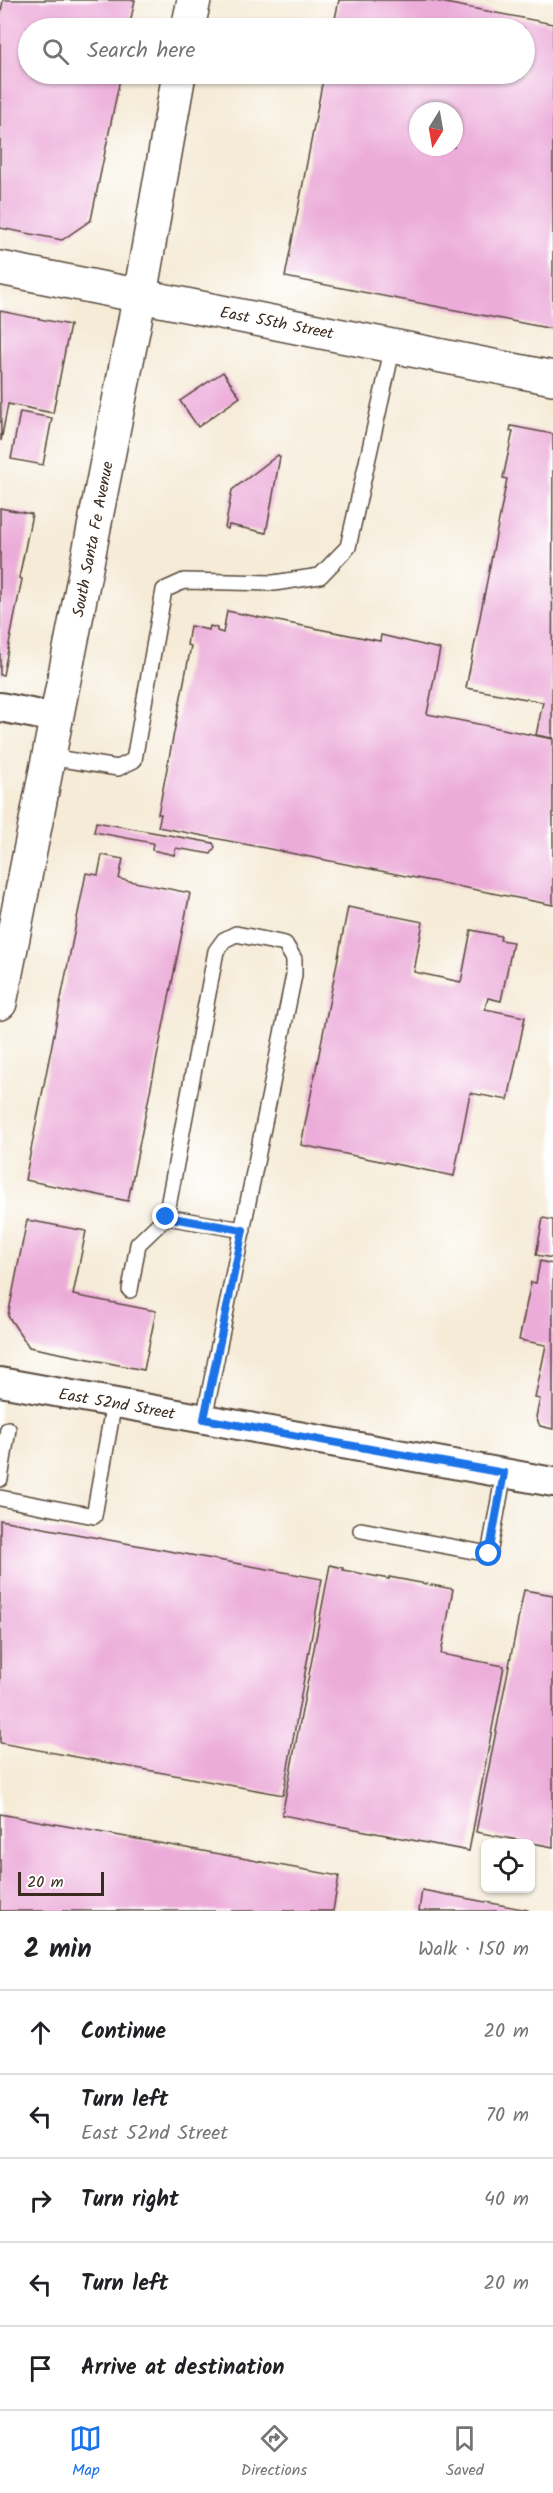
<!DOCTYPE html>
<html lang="en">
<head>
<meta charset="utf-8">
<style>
  :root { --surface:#fff; --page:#f6f6f6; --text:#202124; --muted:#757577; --line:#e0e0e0; --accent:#1a73e8 }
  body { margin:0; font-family:Kalam,sans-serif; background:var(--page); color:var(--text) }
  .controls { position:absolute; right:18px; bottom:18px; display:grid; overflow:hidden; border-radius:9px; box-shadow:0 2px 4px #0004 }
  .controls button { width:54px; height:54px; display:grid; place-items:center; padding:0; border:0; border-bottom:2px solid var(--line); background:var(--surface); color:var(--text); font:30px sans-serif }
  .compass { position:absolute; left:409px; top:102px; width:54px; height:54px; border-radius:50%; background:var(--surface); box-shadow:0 2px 4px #0004; rotate:191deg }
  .scale { position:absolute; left:18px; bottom:15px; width:86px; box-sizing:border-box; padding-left:6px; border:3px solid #3b2a1e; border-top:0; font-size:16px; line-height:21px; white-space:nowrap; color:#3b2a1e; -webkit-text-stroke:4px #fff; paint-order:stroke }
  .stop { position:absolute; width:18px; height:18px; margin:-14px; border:4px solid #1a73e8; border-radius:50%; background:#fff }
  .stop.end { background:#1a73e8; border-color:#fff; box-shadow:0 2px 6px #0008 }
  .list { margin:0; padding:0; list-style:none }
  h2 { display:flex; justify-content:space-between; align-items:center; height:78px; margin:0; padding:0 24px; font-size:26px }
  h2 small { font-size:20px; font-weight:400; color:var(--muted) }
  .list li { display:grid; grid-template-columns:39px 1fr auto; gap:18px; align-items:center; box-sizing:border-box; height:84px; padding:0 24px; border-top:2px solid var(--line) }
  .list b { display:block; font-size:22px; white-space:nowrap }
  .list p { margin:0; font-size:20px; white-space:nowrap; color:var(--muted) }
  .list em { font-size:20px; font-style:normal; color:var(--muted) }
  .icon { flex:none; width:33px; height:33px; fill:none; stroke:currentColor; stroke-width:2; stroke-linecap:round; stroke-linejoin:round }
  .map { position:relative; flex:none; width:553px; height:1911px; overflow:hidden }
  .search { position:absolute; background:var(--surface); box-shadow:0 2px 4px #0004; left:18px; right:18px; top:18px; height:66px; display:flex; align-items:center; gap:15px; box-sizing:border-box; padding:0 21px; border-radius:33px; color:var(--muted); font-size:22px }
  .sheet { height:498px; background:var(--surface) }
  nav { display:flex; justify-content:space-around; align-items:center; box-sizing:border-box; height:84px; border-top:2px solid var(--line); background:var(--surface); font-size:16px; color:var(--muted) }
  nav a { display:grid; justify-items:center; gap:3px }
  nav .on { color:var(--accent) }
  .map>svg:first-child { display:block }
</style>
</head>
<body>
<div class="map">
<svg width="553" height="1911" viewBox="0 0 553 1911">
  <rect width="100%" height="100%" fill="#fff"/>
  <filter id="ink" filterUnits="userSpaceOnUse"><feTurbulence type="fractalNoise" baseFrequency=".0167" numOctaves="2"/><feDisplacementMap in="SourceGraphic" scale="12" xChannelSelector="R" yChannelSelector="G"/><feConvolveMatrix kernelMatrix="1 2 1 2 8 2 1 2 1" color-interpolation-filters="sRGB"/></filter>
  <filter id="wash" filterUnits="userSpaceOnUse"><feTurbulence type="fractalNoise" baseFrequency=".008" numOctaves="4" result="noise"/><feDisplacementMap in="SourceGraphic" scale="24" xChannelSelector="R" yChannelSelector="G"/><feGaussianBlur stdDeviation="1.35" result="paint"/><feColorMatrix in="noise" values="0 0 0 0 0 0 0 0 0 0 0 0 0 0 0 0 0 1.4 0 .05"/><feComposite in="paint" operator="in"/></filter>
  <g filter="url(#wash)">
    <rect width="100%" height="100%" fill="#f5ebd7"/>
    <g id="blocks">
      <path fill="#ecacd9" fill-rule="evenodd" d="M3,0H135L129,28H28V74H121L91,220L62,240L0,228V17Z
        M339,0H430L553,24V329L285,277L324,74H524V28H333ZM418,111H454V147H418Z
        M0,311L70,325L53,413L8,404L1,441Z
        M223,372L240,397L198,427L180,401Z
        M20,412L52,418L43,465L11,459Z
        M511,426L553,434L552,738L536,735L543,702L466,688L507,479L503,478L513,431H510Z
        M278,455L280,457L266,533L229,525L228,529L225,528L232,490Z
        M0,508L32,514L19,578L22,579L3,675H0Z
        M227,611L380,641L381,635L440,649L427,714L553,739V905L158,827L161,814H158L191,646L187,645L190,626L209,630L210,626L217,628V631L223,633Z
        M96,822L213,843L215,847L211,854L176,848L174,855L152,850L153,843L94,832Z
        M102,855L123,859L119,879L190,893L128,1201L25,1180L86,873L98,875Z
        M348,907L423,922L414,972L461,982L471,930L501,936L500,940L513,942L501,1001L488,998L485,1009L525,1017L508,1100L470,1093L454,1176L301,1145Z
        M543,1218L553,1220V1258L536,1255Z
        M27,1220L86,1231L73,1295L156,1311L144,1370L29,1347L8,1316Z
        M540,1261L553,1264V1429L540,1426L536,1417L540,1399L535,1398L546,1345L519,1340L531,1282L536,1283Z
        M0,1520L322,1579L283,1795L0,1743Z
        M330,1565L343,1568V1570L389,1579V1577L453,1589L441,1654L504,1666L469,1851L282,1815Z
        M524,1590L553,1595V1847L476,1832Z
        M0,1814L339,1876L333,1911H0Z
        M422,1890L528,1910V1911H419Z"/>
    </g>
  </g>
  <g filter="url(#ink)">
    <use href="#blocks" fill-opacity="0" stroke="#57473a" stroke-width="1.5"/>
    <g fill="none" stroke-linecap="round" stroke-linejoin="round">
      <g stroke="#57473a" stroke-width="18">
        <path id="service" d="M49,757L118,768L134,760L164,590L184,581L274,583L320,576L348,547L393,346
          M166,1217L243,1230
          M130,1290L138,1244L166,1217L216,951L224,940L236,934L285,944L294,959V975L204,1419
          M0,1479L8,1429
          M0,1498L94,1516L114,1402
          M361,1530L489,1554L504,1473"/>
      </g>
      <g stroke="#57473a" stroke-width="32">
        <path id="minor" d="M0,707L56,718
          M0,1382L553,1482"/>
      </g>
      <g stroke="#57473a" stroke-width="36">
        <path id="tertiary" d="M0,268L553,378"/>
      </g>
      <g stroke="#57473a" stroke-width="36">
        <path id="secondary" d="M188,28L194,0
          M0,1003L140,295L179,74"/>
      </g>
      <use href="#service" stroke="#fff" stroke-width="15"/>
      <use href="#minor" stroke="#fff" stroke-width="28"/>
      <use href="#tertiary" stroke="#fff" stroke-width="33"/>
      <use href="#secondary" stroke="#fff" stroke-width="33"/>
    </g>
  </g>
  <g fill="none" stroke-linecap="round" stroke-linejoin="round" filter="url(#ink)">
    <path stroke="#1a73e8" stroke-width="8" d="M166,1217L243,1230L204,1419L504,1473L489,1554"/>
  </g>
  <g text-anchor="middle" stroke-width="4.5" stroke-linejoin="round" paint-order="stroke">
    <g font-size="16" fill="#3b2a1e" stroke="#fff">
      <text transform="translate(277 322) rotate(11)" y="6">East 55th Street</text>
      <text transform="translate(92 539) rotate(-79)" y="6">South Santa Fe Avenue</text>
      <text transform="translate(117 1403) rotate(10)" y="6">East 52nd Street</text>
    </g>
  </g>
</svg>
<div class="controls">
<button><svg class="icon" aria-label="locate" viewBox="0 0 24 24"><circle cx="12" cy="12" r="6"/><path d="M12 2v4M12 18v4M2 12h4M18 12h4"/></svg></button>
</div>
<svg class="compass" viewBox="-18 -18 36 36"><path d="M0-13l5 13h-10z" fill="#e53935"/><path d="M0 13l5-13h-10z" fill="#757577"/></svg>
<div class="scale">20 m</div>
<div class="stop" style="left:489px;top:1554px"></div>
<div class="stop end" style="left:166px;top:1217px"></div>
<div class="search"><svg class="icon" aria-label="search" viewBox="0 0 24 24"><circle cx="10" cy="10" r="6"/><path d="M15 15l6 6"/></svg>Search here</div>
</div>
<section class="sheet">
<h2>2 min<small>Walk · 150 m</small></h2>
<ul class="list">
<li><svg class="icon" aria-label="ahead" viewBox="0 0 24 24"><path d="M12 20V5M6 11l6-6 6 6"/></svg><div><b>Continue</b></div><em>20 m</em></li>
<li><svg class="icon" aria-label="left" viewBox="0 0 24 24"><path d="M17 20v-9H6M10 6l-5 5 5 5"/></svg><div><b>Turn left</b><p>East 52nd Street</p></div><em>70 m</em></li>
<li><svg class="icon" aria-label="right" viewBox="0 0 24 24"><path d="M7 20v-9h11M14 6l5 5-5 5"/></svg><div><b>Turn right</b></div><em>40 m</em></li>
<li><svg class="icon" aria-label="left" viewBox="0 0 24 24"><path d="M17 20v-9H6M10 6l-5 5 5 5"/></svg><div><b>Turn left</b></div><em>20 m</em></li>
<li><svg class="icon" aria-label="arrive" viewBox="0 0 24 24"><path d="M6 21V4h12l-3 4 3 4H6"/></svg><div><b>Arrive at destination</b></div></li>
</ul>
</section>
<nav>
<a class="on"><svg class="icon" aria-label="map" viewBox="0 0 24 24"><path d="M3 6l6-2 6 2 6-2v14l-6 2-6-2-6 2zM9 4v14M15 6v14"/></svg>Map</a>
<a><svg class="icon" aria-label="directions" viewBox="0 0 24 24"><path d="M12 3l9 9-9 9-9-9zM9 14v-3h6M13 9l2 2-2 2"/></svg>Directions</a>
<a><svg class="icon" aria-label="saved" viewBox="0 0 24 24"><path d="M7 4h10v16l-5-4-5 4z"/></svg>Saved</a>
</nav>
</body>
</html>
